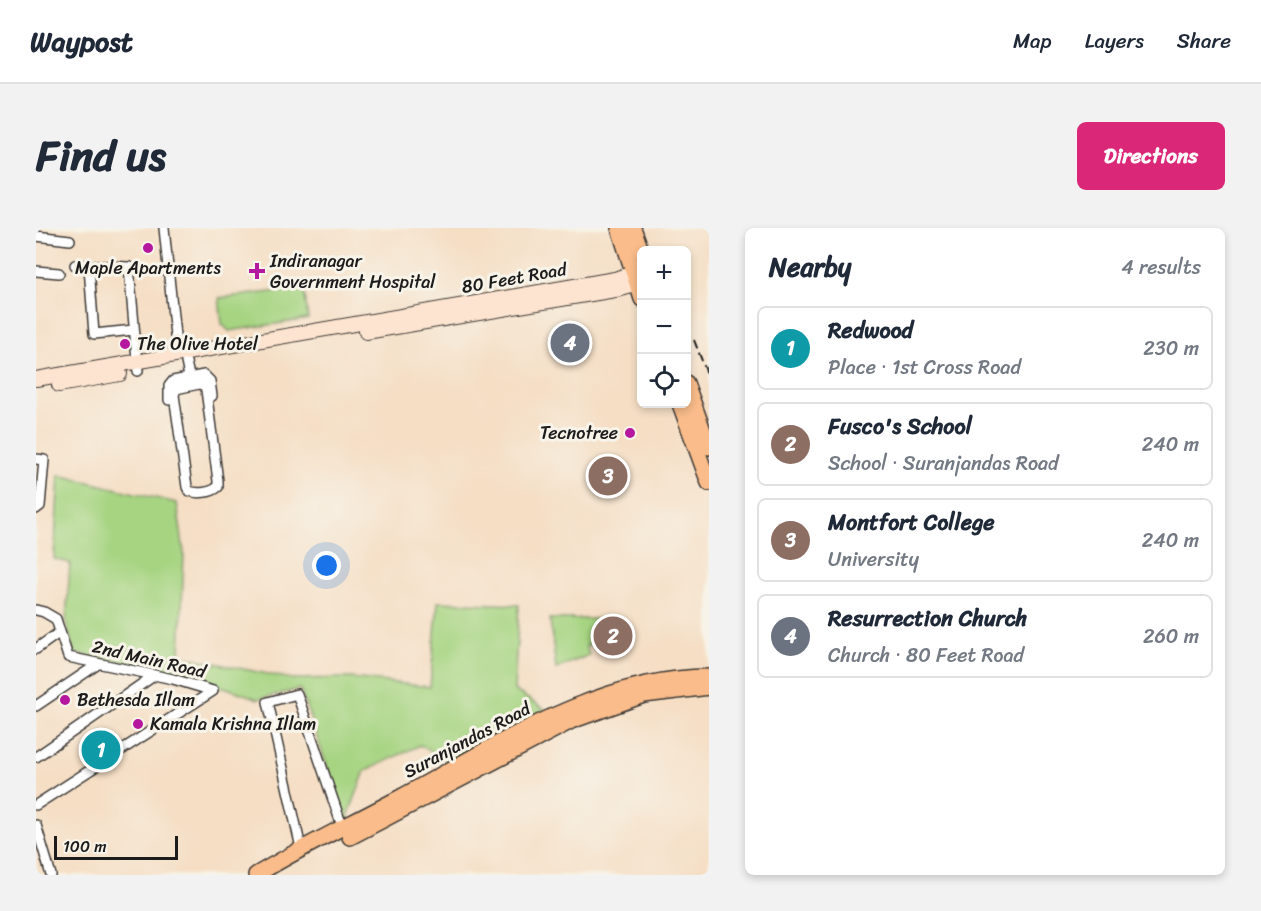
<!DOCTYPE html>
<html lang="en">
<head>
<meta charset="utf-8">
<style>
  :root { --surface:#fff; --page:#f2f2f3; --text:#1f2937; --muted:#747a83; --line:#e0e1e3; --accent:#db2777 }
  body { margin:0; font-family:Sriracha,sans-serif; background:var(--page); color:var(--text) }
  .controls { position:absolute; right:18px; top:18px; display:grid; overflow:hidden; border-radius:9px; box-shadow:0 3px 9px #0003 }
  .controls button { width:54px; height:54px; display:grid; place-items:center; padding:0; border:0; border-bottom:2px solid var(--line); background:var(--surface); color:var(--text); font:30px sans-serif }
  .scale { position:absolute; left:18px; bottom:15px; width:124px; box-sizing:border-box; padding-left:6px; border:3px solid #1c1c1c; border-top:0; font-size:16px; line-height:21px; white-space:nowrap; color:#1c1c1c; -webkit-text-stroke:4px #f7f3e8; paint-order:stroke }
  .you { position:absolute; left:291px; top:338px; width:21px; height:21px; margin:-15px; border:4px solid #fff; border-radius:50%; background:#1a73e8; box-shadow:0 0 0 9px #1a73e833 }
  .badge { display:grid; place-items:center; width:39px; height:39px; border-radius:50%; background:var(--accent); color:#fff; font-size:20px; font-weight:700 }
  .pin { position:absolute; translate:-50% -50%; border:3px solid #fff; box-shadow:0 2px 6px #0006 }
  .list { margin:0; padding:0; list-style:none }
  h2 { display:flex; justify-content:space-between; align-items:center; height:78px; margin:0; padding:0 24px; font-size:26px }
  h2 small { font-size:20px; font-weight:400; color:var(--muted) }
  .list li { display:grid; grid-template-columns:39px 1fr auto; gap:18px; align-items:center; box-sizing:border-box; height:84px; margin:0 12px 12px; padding:0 12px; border:2px solid var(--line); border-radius:9px }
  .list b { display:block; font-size:22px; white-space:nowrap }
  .list p { margin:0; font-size:20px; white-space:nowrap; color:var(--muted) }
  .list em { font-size:20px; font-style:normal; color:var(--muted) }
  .icon { flex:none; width:33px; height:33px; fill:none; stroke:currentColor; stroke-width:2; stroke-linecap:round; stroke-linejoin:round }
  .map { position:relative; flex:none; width:673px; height:647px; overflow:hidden; border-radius:9px }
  header { display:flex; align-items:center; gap:36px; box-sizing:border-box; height:84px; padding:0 30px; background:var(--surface); border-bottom:2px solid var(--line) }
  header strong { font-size:28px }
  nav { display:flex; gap:33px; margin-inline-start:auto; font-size:21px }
  .intro { display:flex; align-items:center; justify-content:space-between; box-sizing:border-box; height:144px; padding:0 36px }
  h1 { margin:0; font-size:42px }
  .button { padding:15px 27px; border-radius:9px; background:var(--accent); color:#fff; font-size:21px; font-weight:700 }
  main { display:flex; gap:36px; padding:0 36px }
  aside { flex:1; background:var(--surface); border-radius:9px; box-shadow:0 3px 9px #0003 }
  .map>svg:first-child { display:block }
</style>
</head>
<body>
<header>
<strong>Waypost</strong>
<nav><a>Map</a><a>Layers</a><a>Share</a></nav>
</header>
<div class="intro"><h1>Find us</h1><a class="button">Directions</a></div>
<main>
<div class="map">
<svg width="673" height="647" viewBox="0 0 673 647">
  <rect width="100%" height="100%" fill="#f7f3e8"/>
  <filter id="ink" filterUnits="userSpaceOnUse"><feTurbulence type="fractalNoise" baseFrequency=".0167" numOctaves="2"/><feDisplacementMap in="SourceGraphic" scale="12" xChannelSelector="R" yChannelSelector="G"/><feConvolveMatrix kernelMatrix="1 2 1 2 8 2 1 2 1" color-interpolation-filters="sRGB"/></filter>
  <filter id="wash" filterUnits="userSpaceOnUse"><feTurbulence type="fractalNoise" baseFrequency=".008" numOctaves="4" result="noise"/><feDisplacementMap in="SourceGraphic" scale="24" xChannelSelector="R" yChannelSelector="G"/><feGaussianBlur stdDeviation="1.35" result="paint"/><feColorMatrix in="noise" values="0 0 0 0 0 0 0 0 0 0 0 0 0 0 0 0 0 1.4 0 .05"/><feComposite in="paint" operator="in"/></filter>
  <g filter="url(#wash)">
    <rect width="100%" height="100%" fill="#f5dec4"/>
    <path fill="#a6d481" stroke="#61784e" stroke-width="1.5" d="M268,60L272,91L193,103L186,96L183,70Z
      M23,247L141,275L148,325L144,428L256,451L315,450L394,459L402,374L483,377L478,462L514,485L416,535L384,517L329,543L310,593L264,461L222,471L191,460L127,443L38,425L30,394L34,335L18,331Z
      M514,391H562L570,411L550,418L553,427L520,441Z"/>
  </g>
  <g filter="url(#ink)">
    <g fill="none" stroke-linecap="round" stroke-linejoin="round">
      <g stroke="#3d3935" stroke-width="12">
        <path id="minor" d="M128,0L141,127
          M0,8L34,12
          M39,37L93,39L102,143
          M53,39L58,106L98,102
          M0,43L23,45
          M150,134L154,153
          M163,156L168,157L170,162L182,253V259C175,265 161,266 153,263L151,259L138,167L140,161Z
          M133,172V158L137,153L168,147L174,153L176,168
          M0,231L8,232L4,278L0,281
          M0,382L8,384L20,391L32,429L137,451L177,463
          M0,421L24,404
          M0,478L62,436
          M0,529L119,447
          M0,577L177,463
          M0,597L15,647
          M265,620L232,474L261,466L307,601"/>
      </g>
      <g stroke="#3d3935" stroke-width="16">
        <path id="secondary" d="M330,104L585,61L606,55
          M0,151L579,51L606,41
          M23,157L84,146"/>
      </g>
      <g stroke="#3d3935" stroke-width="18">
        <path id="primary" d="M583,0L606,71
          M597,0L606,25
          M650,155L673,219
          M644,176L673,255
          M314,609L535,493L608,467L673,459
          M220,647C267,618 317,595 365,569C459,518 563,449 673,449"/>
      </g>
      <use href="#minor" stroke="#fff" stroke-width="9"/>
      <use href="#secondary" stroke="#fde4d0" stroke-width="14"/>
      <use href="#primary" stroke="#f9bc8a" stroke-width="15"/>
      <path stroke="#1c1c1c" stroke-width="2" stroke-dasharray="9 4.5" stroke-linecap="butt" d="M658,112L673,151"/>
    </g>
  </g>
  <g fill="#b5179e" stroke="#f7f3e8" stroke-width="2">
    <circle cx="112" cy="20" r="6"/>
    <path d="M218 34h6v6h6v6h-6v6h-6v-6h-6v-6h6z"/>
    <circle cx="89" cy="116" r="6"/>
    <circle cx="594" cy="205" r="6"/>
    <circle cx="29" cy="472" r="6"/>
    <circle cx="102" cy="496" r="6"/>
  </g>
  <g text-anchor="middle" stroke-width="6" stroke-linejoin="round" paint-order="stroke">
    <g font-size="18" fill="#1c1c1c" stroke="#f7f3e8" text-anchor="start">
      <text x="234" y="39">Indiranagar<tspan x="234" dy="21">Government Hospital</tspan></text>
      <text x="112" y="46" text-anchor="middle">Maple Apartments</text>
      <text x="101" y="122">The Olive Hotel</text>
      <text x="582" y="211" text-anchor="end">Tecnotree</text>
      <text x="41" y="478">Bethesda Illam</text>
      <text x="114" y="502">Kamala Krishna Illam</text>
    </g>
    <g font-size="18" fill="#1c1c1c" stroke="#f7f3e8">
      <text transform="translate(478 50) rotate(-10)" y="6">80 Feet Road</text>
      <text transform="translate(113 431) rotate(13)" y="6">2nd Main Road</text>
      <text transform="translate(431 512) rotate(-28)" y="6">Suranjandas Road</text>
    </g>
  </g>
</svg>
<div class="controls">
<button>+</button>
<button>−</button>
<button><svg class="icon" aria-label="locate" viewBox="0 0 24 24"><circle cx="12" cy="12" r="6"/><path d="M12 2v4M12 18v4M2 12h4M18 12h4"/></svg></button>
</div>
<div class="scale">100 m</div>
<div class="you"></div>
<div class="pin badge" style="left:65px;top:522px;background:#0f9aa8">1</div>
<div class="pin badge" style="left:577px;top:408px;background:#8d6e63">2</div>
<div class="pin badge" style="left:572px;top:248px;background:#8d6e63">3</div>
<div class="pin badge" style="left:534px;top:115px;background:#6b7280">4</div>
</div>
<aside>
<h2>Nearby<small>4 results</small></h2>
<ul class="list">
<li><span class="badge" style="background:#0f9aa8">1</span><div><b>Redwood</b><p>Place · 1st Cross Road</p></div><em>230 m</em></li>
<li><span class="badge" style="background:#8d6e63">2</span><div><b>Fusco's School</b><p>School · Suranjandas Road</p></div><em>240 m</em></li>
<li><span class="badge" style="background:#8d6e63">3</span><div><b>Montfort College</b><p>University</p></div><em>240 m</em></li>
<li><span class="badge" style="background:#6b7280">4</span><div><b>Resurrection Church</b><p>Church · 80 Feet Road</p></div><em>260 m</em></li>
</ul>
</aside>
</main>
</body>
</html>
